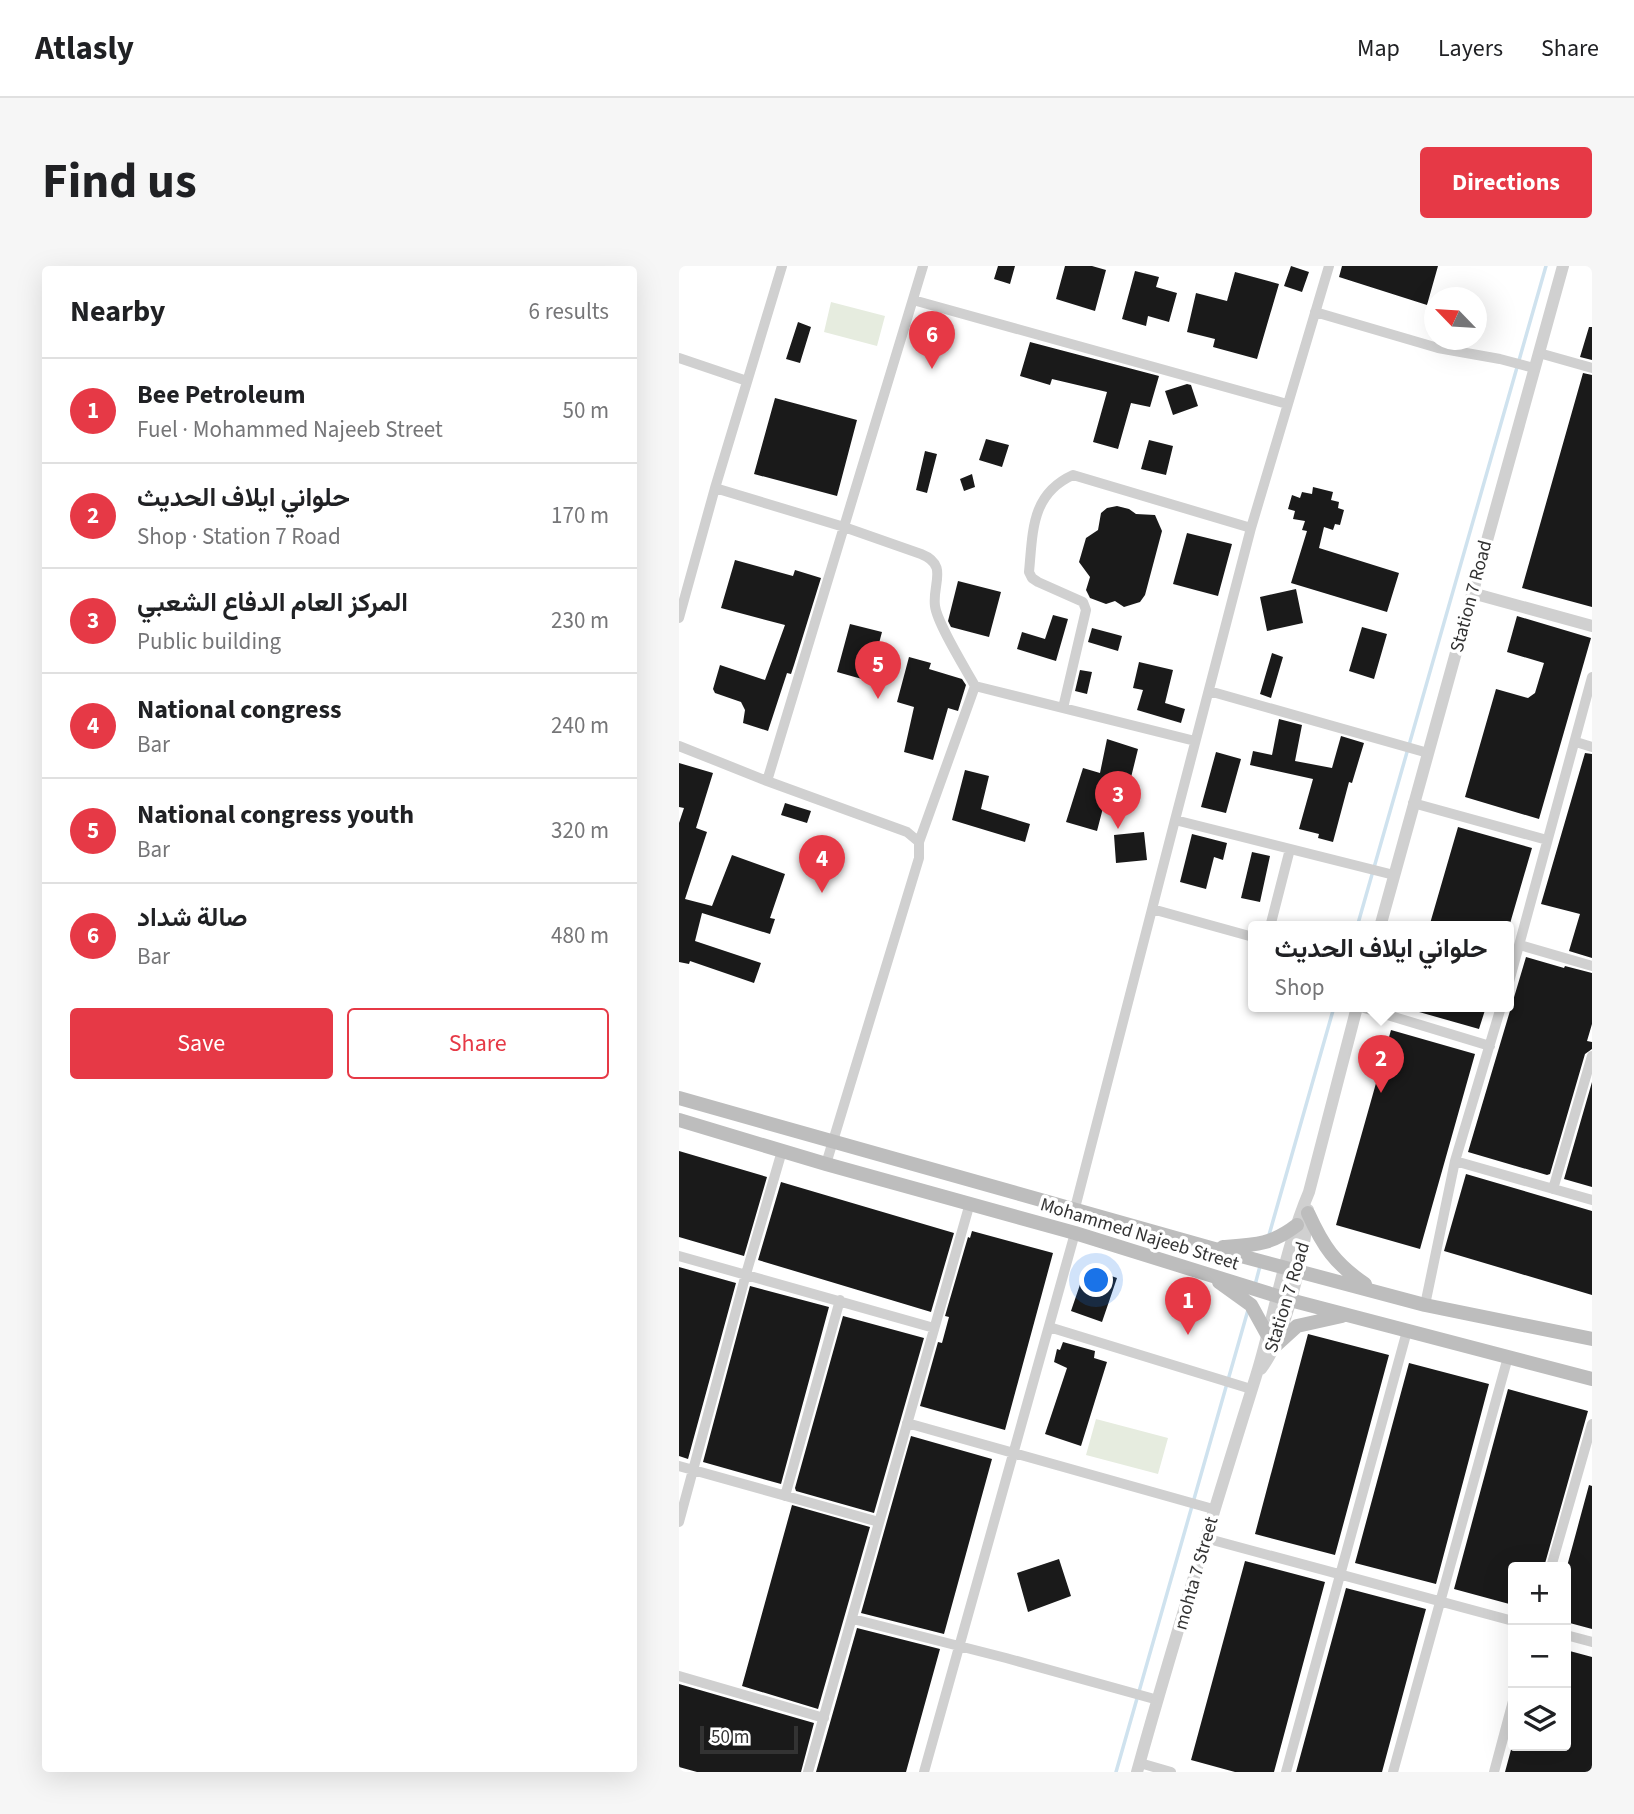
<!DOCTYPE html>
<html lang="en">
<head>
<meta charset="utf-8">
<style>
  :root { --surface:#fff; --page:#f6f6f6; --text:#202124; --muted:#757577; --line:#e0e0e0; --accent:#e63946 }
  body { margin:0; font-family:"Source Sans 3",Vazirmatn,sans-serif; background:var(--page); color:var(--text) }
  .controls { position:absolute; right:21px; bottom:21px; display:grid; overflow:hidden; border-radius:7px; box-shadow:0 7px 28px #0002 }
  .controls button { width:63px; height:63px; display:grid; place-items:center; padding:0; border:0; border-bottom:2px solid var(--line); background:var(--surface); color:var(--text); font:35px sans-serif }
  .compass { position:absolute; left:745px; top:21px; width:63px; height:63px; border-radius:50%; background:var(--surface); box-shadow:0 7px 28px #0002; rotate:295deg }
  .scale { position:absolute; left:21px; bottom:18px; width:98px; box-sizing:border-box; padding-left:7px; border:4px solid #333; border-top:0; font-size:19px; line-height:24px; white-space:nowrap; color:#333; -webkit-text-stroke:5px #fff; paint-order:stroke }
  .you { position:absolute; left:418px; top:1015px; width:24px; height:24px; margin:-18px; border:5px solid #fff; border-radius:50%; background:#1a73e8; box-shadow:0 0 0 10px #1a73e833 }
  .badge { display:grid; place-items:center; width:46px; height:46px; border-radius:50%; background:var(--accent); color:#fff; font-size:23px; font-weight:700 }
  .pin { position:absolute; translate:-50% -58px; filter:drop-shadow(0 2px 4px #0008) }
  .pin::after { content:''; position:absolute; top:37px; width:24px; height:21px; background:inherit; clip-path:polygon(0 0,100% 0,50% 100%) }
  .popup { position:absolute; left:569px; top:655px; width:266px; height:91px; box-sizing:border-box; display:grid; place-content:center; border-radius:7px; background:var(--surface); filter:drop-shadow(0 2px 5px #0005); font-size:23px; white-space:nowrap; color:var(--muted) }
  .popup b { font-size:26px; color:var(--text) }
  .popup::after { content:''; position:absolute; left:50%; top:100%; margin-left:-14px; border:14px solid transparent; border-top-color:var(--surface) }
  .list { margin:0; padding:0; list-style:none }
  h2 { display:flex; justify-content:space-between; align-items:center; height:91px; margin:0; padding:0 28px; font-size:30px }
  h2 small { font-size:23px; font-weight:400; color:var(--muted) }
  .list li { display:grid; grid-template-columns:46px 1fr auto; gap:21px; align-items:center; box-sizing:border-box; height:105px; padding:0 28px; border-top:2px solid var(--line) }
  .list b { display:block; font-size:26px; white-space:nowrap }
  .list p { margin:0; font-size:23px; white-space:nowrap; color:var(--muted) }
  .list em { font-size:23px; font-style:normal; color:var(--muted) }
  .actions { display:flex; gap:14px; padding:21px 28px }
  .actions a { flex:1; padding:16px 0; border:2px solid var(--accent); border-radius:7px; text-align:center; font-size:24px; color:var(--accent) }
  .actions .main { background:var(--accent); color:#fff }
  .icon { flex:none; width:38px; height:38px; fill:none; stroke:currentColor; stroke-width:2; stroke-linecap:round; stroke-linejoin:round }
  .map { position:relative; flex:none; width:913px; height:1506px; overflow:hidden; border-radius:7px }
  header { display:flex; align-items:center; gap:42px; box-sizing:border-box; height:98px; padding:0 35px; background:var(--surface); border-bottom:2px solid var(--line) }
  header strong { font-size:33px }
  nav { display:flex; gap:38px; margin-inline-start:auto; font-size:24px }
  .intro { display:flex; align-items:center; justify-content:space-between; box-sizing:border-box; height:168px; padding:0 42px }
  h1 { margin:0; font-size:49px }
  .button { padding:18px 32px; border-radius:7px; background:var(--accent); color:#fff; font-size:24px; font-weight:700 }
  main { display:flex; gap:42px; padding:0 42px }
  aside { flex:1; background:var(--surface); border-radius:7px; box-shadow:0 7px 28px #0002 }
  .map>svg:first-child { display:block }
</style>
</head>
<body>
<header>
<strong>Atlasly</strong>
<nav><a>Map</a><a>Layers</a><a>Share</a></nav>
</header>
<div class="intro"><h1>Find us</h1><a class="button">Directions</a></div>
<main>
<aside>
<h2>Nearby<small>6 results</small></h2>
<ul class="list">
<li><span class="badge">1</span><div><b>Bee Petroleum</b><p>Fuel · Mohammed Najeeb Street</p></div><em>50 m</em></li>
<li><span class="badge">2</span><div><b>حلواني ايلاف الحديث</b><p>Shop · Station 7 Road</p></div><em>170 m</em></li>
<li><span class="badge">3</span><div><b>المركز العام الدفاع الشعبي</b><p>Public building</p></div><em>230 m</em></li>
<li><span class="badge">4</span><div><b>National congress</b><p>Bar</p></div><em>240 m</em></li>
<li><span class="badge">5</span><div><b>National congress youth</b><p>Bar</p></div><em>320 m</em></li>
<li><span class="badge">6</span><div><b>صالة شداد</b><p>Bar</p></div><em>480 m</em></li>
</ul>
<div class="actions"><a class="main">Save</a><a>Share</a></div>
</aside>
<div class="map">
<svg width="913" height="1506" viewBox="0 0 913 1506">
  <rect width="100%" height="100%" fill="#fff"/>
  <path fill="#e6ecdf" d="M152,36L206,50L198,80L145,66Z
    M417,1153L489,1172L479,1208L407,1189Z"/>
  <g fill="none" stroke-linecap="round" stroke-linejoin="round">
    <path stroke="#cfe2ee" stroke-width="3.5" d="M678,661L867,0
      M590,969L655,741
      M576,1019L581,1000
      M437,1506L569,1044"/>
  </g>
  <path fill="#1a1a1a" d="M319,0H336L331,18L315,13Z
    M386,0H413L427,4L416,45L377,33Z
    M612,0L630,6L623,26L605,20Z
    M663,0H759L748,39L660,11Z
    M456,5L480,11L477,21L498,27L490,56L469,50L467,60L443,53Z
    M556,6L600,18L578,93L534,81L536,73L508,66L517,27L548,35Z
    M119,56L132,61L121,97L107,93Z
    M910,61H913V94L901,91Z
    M351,76L480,110L471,141L452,137L439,183L414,176L428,126L373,113L371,119L341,110Z
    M904,107L913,109V341L843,322Z
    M508,118L512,119L519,140L494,149L486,125Z
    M96,132L178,154L158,230L75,208Z
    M307,173L330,179L323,201L300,194Z
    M470,174L494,180L487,209L462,203Z
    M246,185L258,188L248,227L237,224Z
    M293,208L296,221L285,225L281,213Z
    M634,221L654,226L652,234L660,236L659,242L665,244L661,259L656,258L654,264L645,261L640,282L720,307L708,346L612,317L628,265L623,264L626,255L614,253L616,245L609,243L613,229L621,232L623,226L633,228Z
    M438,240L450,243L457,248L476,249L483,265L466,329L461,336L445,341L436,335L427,338L411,332L407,324L411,311L400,296L407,272L419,264L422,247L428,242Z
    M508,267L553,278L539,330L494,318Z
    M56,294L114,310L116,304L142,312L115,399L112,408L108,407L89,465L64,457L66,444L62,436L36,427L34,423L41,399L86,414L106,359L42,342Z
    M279,315L322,326L310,371L272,361L269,355Z
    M617,323L624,357L588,365L581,331Z
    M374,349L389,353L377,395L338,383L343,366L366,373Z
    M838,350L912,372L860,553L786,531L817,423L849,432L856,427L865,397L828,386Z
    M171,358L203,366L190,415L158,406Z
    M683,361L708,368L695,413L670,405Z
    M413,362L443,370L439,385L409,376Z
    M593,387L604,391L592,432L581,428Z
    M230,391L252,397L250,403L283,413L287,419L279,445L269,442L254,494L225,486L235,441L218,436Z
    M460,396L494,404L486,437L506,443L502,457L458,444L464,424L454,422Z
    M401,404L413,406L408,428L396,425Z
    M600,453L623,459L616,495L653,502L662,470L685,477L673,517L670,516L654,576L639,572L640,568L620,563L634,513L571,499L574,485L593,489Z
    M428,473L459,483L445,540L432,537L430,519L418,565L387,556L404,502L421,507Z
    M537,486L562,493L547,547L522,541Z
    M906,487L913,488V692L890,685L901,648L862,638Z
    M0,497L34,507L17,562L28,566L6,633L33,640L53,589L106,608L91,652L96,653L91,668L23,647L16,675L82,697L75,717L11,695L10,698L0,696V557L5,542L0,541Z
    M286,504L310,510L302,543L351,558L346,576L273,554Z
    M106,537L132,545L128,557L102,549Z
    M779,561L853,582L830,661H750Z
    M465,566L468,594L437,597L435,569Z
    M513,568L548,577L544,594L535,591L527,623L501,616Z
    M573,586L591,590L581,636L562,632Z
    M847,691L885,702L886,700L913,707V758L908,775L913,776V783L906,788L871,908L868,909L789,886Z
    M734,741H807L800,763L733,744Z
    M712,764L796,788L741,983L657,959Z
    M913,816V921L885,913Z
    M0,885L88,911L65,990L0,971Z
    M787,908L913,945V1029L765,985Z
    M102,916L275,967L252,1046L79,994Z
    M293,965L374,987L326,1164L241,1140L259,1076L263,1077L270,1051L266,1050L289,971L291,972Z
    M0,1001L57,1017L9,1193L0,1190Z
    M407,1001L438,1012L423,1056L392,1045Z
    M71,1020L150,1041L102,1218L24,1196Z
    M164,1050L245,1072L195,1247L117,1225L116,1222Z
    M629,1068L710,1089L656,1289L576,1268Z
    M384,1076L416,1085L415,1092L428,1096L402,1180L366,1168L388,1102L375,1096L378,1083L381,1084Z
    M730,1097L810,1118L757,1318L676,1297Z
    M829,1123L909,1145L865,1301H834V1339L775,1323Z
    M232,1170L313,1193L265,1368L182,1347Z
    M910,1219L913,1220V1363L887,1356V1304Z
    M113,1239L191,1261L139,1443L63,1420Z
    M380,1293L392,1330L349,1346L338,1307Z
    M566,1295L646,1316L595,1506H556L512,1494Z
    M667,1322L747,1343L738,1376L703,1506H617Z
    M178,1362L261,1383L227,1506H137Z
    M887,1384L913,1391V1506H826L833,1480H887Z
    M0,1418L135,1457L122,1506H18L0,1501Z"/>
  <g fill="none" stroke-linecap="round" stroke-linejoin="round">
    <path stroke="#d0d0d0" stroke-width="10" d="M650,0L572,262L496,554L715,609
      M234,34L608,138
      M636,46L759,82L821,93L855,102
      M860,87L913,102
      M0,92L68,115
      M36,222L165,261L242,288C270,299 253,318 256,340C258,357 286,402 296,420L240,576
      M0,352L36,222L103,0
      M296,420L516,475
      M530,425L749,487
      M384,442L407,344L404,336L359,316L353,312L350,306C354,265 352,228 394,209L572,262
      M897,476L913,481
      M0,480L88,515L228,566L240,576V592L147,898
      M88,515L244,0
      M734,537L868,574
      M473,643L574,671
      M591,661L611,583
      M841,679L913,700
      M830,716L913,411
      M682,741L811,780
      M776,895L913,934
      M874,923L913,790
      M396,942L496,554
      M0,990L255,1062
      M746,1039L776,895L822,741
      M370,1061L572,1123
      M228,1157L534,1243
      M0,1200L200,1256
      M106,1230L161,1034
      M0,1256L67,1008L103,885
      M526,1272L834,1355
      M872,1301L913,1158
      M174,1353L327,1392L479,1434
      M887,1369L913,1376
      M0,1410L145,1452
      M461,1497L492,1506
      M129,1506L291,937
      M245,1506L396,967
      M607,1506L728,1065
      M714,1506L829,1091
      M815,1506L834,1435"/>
    <path stroke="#d0d0d0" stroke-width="12" d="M793,327L913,360
      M701,661L884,0
      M582,1103C607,1070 626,986 629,944
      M458,1506C495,1373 536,1241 577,1110C596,1049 605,985 630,926L678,741"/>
    <path stroke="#bdbdbd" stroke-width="14" d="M0,832L532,982L746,1039L913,1073
      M0,854L147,898L396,967L611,1034L913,1113
      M629,947C644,980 656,998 686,1018
      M544,981C576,979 592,979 618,959
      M540,1016L572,1039L588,1068
      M596,1080L618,1060L663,1050"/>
  </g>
  <g text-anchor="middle" stroke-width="7" stroke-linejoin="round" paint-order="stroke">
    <g font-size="19" fill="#333" stroke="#fff">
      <text transform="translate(791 330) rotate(-75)" y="7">Station 7 Road</text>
      <text transform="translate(461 967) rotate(17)" y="7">Mohammed Najeeb Street</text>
      <text transform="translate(607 1031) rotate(-73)" y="7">Station 7 Road</text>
      <text transform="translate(516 1307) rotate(-74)" y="7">mohta 7 Street</text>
    </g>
  </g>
</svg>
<div class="controls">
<button>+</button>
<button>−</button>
<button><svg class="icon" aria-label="layers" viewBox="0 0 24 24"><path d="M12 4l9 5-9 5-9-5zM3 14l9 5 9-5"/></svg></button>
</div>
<svg class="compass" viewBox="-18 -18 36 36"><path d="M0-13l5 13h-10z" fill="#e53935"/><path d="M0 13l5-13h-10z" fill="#757577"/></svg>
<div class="scale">50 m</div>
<div class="you"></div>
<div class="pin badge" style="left:509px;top:1069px">1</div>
<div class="pin badge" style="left:702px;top:827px">2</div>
<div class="popup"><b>حلواني ايلاف الحديث</b>Shop</div>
<div class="pin badge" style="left:439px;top:563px">3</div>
<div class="pin badge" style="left:143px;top:627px">4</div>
<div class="pin badge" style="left:199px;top:433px">5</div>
<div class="pin badge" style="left:253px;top:103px">6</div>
</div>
</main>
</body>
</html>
